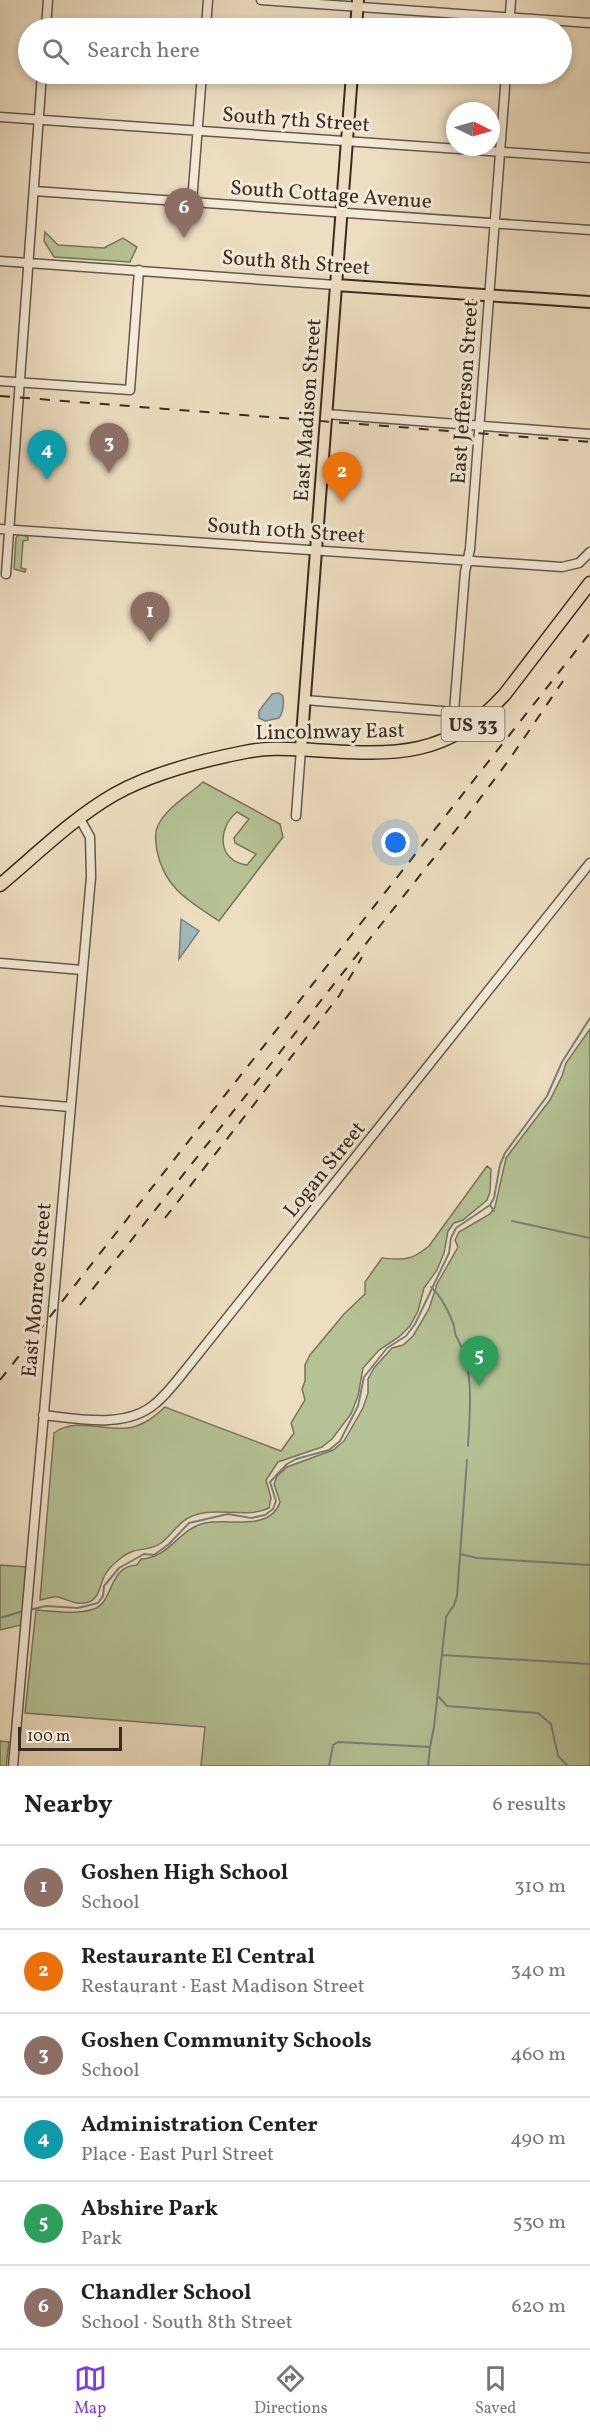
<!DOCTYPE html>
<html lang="en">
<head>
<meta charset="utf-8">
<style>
  :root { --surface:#fff; --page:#f2f2f2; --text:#222; --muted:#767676; --line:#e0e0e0; --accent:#7c3aed }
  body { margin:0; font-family:Vollkorn,serif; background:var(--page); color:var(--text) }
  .compass { position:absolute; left:446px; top:102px; width:54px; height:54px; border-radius:50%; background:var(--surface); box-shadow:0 3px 9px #0003; rotate:95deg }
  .scale { position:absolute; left:18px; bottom:15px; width:104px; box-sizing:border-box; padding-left:6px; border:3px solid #3c2a21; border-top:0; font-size:16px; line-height:21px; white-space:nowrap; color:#3c2a21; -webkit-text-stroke:4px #f3ead7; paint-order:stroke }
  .you { position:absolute; left:396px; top:843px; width:21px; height:21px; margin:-15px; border:4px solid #fff; border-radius:50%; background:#1a73e8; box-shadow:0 0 0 9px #1a73e833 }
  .badge { display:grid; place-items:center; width:39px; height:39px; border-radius:50%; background:var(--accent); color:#fff; font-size:20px; font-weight:700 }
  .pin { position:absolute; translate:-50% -50px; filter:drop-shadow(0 2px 3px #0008) }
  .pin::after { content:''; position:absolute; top:32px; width:21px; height:18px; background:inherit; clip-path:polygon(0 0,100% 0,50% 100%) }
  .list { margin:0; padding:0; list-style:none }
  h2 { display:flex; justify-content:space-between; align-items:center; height:78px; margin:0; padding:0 24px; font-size:26px }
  h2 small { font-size:20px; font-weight:400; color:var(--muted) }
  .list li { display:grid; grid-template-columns:39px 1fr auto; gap:18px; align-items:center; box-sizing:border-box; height:84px; padding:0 24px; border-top:2px solid var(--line) }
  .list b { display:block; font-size:22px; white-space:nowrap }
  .list p { margin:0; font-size:20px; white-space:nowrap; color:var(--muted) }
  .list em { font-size:20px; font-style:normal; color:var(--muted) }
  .icon { flex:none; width:33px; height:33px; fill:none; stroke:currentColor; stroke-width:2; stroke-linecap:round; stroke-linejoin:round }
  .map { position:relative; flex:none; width:590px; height:1766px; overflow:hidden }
  .search { position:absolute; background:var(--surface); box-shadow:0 3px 9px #0003; left:18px; right:18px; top:18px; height:66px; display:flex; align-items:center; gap:15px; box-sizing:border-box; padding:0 21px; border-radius:33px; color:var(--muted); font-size:22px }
  .sheet { height:582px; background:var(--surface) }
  nav { display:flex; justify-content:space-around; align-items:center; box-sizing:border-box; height:84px; border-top:2px solid var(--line); background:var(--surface); font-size:16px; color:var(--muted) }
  nav a { display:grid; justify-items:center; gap:3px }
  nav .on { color:var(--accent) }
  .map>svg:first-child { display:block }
</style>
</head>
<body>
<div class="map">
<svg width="590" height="1766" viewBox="0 0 590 1766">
  <rect width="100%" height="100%" fill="#eddec1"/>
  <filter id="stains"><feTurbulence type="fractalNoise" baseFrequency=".00333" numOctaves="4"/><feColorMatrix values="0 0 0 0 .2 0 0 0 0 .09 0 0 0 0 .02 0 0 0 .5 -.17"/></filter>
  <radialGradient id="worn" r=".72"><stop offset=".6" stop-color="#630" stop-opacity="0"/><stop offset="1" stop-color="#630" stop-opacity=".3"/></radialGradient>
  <path fill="#b5c295" stroke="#78765b" stroke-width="1.5" fill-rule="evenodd" d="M45,232L58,245L104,248L123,238L137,247L130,262L54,257L44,241Z
    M19,534L28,537V540L23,541L21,568L26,569L25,572L14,569L16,538Z
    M203,782L280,824L283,837L219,921C189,901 165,889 157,851C156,844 154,834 157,828C164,809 189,795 203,782ZM237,812L249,819L234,838L235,843L256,854L247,865C217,861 217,828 237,812Z
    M590,1029V1766H201L205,1727L25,1713L36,1610C55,1611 76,1615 94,1609C114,1602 108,1566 137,1565L141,1559C170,1558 179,1528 205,1523C229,1518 270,1532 280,1502L274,1484L277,1476L287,1467L333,1450L344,1441L363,1408L368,1393V1379L374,1368L392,1348L403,1345L413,1336L429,1309L437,1284L458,1247L455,1240L459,1232L490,1214L495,1207L506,1158L550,1100L562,1076L566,1063Z
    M487,1166L491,1169L490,1192L487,1200L463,1220L454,1223L448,1231L444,1253L437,1270L424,1288L418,1311L410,1326L399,1337L379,1350L363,1368L358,1396L351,1414L332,1439L322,1447L278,1462L266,1480L271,1498L269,1508C244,1520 214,1504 188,1518C177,1524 171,1536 161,1543C152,1550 141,1548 131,1552C125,1554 114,1563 109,1569C99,1579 102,1597 89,1602C76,1606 70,1600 58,1597C53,1596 46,1599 40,1600L54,1433C75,1417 104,1431 128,1428C143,1426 154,1417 165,1407L281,1451L294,1433L291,1423L305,1400L302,1389L305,1381V1365L310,1355L344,1314L365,1294V1282L382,1258C404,1260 411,1261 429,1246Z
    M0,1565L27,1567L21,1625L0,1630Z
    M0,1741L9,1742L6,1766H0Z"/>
  <path fill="#9fb9be" stroke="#77807f" stroke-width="1.5" d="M279,693L283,696C284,704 284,711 279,718L265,721L259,718V711L272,694Z
    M181,919L199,931L179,959Z"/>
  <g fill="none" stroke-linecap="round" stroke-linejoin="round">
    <path stroke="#77807f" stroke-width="2" d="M490,1205L494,1211
      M512,1221L590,1238
      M431,1287C441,1296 448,1310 453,1323C455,1327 454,1332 456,1336C475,1368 470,1410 468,1446
      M460,1554L477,1558L590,1565
      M29,1610L46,1606L78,1608L98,1603L103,1596L104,1586L119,1568L144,1554L154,1555L169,1544L189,1523L228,1514L251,1518L265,1515L273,1509L276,1501L270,1482L287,1464L296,1459L329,1450L340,1441L358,1406L364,1377L387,1348L406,1336L415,1324L449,1253L451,1238L456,1228L490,1205L494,1198L500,1165L505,1153L547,1096L562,1062L590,1018
      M0,1618L23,1611
      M442,1655L590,1664
      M439,1697L447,1706L538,1713L551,1724L558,1756L568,1766
      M329,1766L333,1745L338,1742L430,1747L434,1727L446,1617L454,1605L457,1596L467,1460
      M428,1766L430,1747"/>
    <g stroke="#685749" stroke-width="11">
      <path id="minor" d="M261,0L590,23
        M46,28L48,0
        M206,28L208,0
        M509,28L511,0
        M0,117L590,158
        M34,191L590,230
        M192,202L202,74
        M0,261L336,285
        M0,381L130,390L139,270
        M326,414L590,434
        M0,529L562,567L579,563L590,552
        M6,574L42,74
        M305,700L454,712L465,572L470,549L506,74
        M296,816L301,749
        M0,963L82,970
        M0,1101L70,1107
        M43,1415C79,1419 127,1429 156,1403C168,1393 178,1379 187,1368L590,863
        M13,1766L91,877L90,837L80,819"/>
    </g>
    <g stroke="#3c2a21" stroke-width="14">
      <path id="major" d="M356,28L358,0
        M336,285L590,302
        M301,749L352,74"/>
    </g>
    <g stroke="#3c2a21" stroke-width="15">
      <path id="highway" d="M0,885C37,854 73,818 115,794C151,774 204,760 245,752C268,747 290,749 313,750C394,755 446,759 505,694L590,583"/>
    </g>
    <use href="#minor" stroke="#f3ead7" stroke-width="8"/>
    <use href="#major" stroke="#eddec1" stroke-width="10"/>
    <use href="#highway" stroke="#eddec1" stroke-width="12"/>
    <path stroke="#3c2a21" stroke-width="2" stroke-dasharray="10 10" stroke-linecap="butt" d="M0,396L590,442
      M165,1218L339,996L362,957
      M80,1305L463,821L509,760L563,681
      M0,1380L590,633"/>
  </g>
  <g text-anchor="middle" stroke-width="6" stroke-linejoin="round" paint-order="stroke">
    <rect fill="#f3ead7" stroke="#736458" stroke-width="1.5" x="441.5" y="707" width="63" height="34" rx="4.5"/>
    <g font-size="20" font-weight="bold" fill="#3c2a21">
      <text x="473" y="731">US 33</text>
    </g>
    <g font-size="21" fill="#3c2a21" stroke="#f3ead7">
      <text transform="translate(296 119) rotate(4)" y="7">South 7th Street</text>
      <text transform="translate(331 194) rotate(4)" y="7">South Cottage Avenue</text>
      <text transform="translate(296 262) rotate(4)" y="7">South 8th Street</text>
      <text transform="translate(464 392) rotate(-86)" y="7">East Jefferson Street</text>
      <text transform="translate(307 410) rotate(-86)" y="7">East Madison Street</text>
      <text transform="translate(286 530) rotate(4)" y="7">South 10th Street</text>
      <text transform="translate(330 731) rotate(-1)" y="7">Lincolnway East</text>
      <text transform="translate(324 1169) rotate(-51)" y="7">Logan Street</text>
      <text transform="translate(36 1290) rotate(-85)" y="7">East Monroe Street</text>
    </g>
  </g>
  <rect width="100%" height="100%" filter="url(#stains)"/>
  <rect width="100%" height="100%" fill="url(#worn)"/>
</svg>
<svg class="compass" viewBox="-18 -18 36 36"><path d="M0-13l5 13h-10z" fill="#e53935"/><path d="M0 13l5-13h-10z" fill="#767676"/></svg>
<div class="scale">100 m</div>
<div class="you"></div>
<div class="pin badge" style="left:150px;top:642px;background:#8d6e63">1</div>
<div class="pin badge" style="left:342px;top:502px;background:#e8710a">2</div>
<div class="pin badge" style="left:109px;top:473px;background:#8d6e63">3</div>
<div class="pin badge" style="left:47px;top:480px;background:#0f9aa8">4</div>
<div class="pin badge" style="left:479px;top:1386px;background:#2e9e5b">5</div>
<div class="pin badge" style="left:184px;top:238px;background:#8d6e63">6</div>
<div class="search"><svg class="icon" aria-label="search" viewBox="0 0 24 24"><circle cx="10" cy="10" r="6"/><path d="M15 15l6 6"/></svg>Search here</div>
</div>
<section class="sheet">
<h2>Nearby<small>6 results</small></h2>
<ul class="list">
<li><span class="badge" style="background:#8d6e63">1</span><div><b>Goshen High School</b><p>School</p></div><em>310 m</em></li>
<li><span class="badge" style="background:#e8710a">2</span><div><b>Restaurante El Central</b><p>Restaurant · East Madison Street</p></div><em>340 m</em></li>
<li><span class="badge" style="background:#8d6e63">3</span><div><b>Goshen Community Schools</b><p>School</p></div><em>460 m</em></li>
<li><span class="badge" style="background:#0f9aa8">4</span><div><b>Administration Center</b><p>Place · East Purl Street</p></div><em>490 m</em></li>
<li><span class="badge" style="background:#2e9e5b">5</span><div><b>Abshire Park</b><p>Park</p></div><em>530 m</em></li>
<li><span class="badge" style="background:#8d6e63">6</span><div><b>Chandler School</b><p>School · South 8th Street</p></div><em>620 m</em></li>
</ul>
</section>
<nav>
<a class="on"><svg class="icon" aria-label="map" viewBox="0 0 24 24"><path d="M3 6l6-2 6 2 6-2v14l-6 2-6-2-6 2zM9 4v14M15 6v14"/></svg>Map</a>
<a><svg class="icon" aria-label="directions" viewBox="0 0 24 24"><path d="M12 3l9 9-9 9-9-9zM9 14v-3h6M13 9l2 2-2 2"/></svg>Directions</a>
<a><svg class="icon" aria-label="saved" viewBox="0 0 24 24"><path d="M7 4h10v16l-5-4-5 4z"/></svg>Saved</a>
</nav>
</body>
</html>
